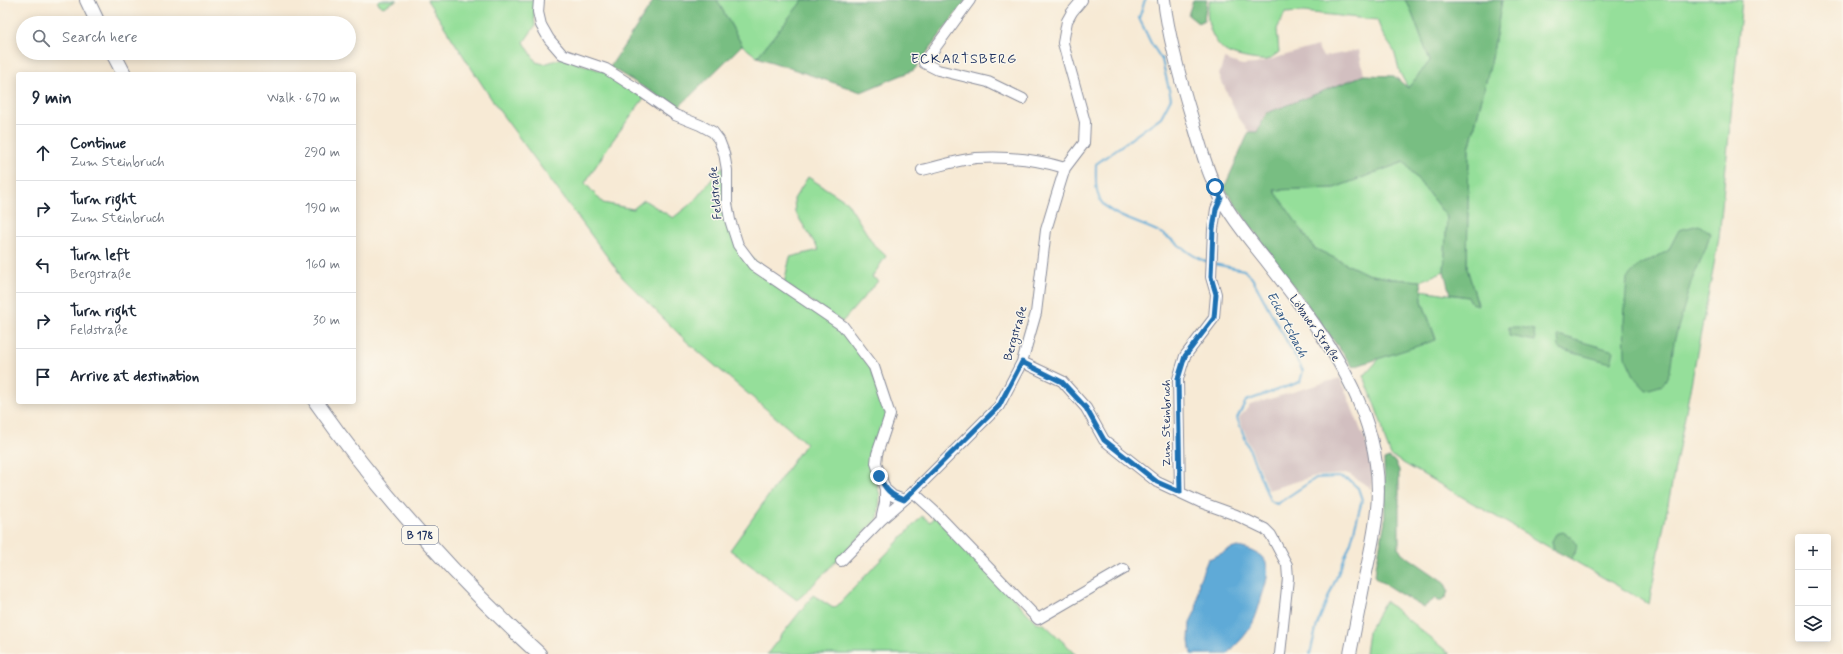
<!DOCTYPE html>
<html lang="en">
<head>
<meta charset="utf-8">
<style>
  :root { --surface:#fff; --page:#f6f6f7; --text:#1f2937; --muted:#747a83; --line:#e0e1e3 }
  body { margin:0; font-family:Mynerve,sans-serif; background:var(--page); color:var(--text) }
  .controls { position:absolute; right:12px; bottom:12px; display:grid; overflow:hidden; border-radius:4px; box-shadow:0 2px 10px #0003 }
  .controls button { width:36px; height:36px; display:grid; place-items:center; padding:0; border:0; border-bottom:1px solid var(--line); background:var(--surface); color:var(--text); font:20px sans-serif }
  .stop { position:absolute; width:12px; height:12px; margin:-9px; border:3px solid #1f6fb2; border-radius:50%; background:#fff }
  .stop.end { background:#1f6fb2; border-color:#fff; box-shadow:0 1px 4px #0008 }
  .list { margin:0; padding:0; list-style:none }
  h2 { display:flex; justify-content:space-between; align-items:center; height:52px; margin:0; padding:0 16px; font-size:17px }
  h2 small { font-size:13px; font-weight:400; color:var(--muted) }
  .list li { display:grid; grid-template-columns:26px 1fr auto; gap:12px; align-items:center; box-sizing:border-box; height:56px; padding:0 16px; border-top:1px solid var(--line) }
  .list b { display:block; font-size:15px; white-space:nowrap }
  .list p { margin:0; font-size:13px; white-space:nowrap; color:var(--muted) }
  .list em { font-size:13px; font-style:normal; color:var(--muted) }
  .icon { flex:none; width:22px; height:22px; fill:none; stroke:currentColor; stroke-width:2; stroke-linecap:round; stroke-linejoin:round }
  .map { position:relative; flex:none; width:1843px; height:654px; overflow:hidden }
  .search { position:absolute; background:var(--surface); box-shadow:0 2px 10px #0003; left:16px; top:16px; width:340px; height:44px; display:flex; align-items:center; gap:10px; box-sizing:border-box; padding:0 14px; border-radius:22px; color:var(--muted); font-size:15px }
  .panel { position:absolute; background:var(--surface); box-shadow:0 2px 10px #0003; left:16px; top:72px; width:340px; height:332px; border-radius:4px }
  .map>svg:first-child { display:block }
</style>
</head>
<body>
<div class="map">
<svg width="1843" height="654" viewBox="0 0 1843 654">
  <rect width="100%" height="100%" fill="#fbf7ec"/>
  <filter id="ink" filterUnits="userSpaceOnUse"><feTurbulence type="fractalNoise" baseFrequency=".025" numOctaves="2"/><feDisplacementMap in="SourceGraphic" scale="8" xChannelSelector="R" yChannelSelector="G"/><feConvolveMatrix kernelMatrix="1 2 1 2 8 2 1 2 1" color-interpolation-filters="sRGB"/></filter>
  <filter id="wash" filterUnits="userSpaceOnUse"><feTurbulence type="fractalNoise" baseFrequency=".012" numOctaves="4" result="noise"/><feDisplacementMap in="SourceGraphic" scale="16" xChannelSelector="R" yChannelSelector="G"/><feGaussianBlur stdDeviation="0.9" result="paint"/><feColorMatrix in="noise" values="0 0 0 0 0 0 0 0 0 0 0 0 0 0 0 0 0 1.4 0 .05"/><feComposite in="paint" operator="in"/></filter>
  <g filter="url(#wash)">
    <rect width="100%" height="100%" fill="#f7ead5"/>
    <path fill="#d2bfc0" d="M1317,46L1323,57L1359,50L1364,75L1267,113L1257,132H1249L1237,115L1219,75L1224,59L1242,65L1256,64Z
      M1340,378L1372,458V489L1349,474L1315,476L1268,490L1239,418L1250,405Z"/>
    <path fill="#95df9a" stroke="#58877c" d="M379,0H397L383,7L377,2Z
      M427,0H536L534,13L535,26L524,42L536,62L544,64L563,58L608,73L644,98L610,144L585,183L603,203L633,209L644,200L673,218L693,202L723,166L736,246L838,328L849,340L869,364L888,414L872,464L880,496L878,518L805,593L797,600L730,550L806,443L686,341L623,278L498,109Z
      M717,0H803L757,57L742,45Z
      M1210,0H1405L1410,8L1430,61L1408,88L1400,73L1394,51L1383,35L1377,20L1303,12L1285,13L1277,29L1279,52C1275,55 1270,59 1266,60C1257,61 1231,56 1224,50C1211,39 1203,16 1210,0Z
      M1502,0H1742L1719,238L1649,604L1571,559L1576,552L1552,541L1554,550L1391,456L1385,440L1382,425L1364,376L1380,358L1436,339L1422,301L1421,290L1468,297L1472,303L1478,304L1467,269L1469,149L1492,58Z
      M1404,162L1447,217L1444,271L1421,281L1393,279L1367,274L1314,248L1273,190L1334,188Z
      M808,177L847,202L874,245L886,256L872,277L878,281L842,322L784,283L790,257L819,250L795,212L794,199Z
      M922,516L930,522L935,516L1036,622L1044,624L1076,654H767L813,595L833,608L837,606Z
      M1385,601L1450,654H1365L1368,632Z"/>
    <path fill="#78be82" stroke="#4a7670" d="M654,0H717L742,45L678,108L610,67Z
      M803,0H966L914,70L861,92L757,57Z
      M1193,0H1207L1204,20L1198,23L1188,15Z
      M1405,0H1502L1492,58L1469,149L1467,268L1478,305L1472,303L1468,297L1450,294L1444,271L1447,217L1404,162L1334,188L1274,190L1314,248L1367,274L1393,279L1421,281L1422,301L1436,340L1353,367L1270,254L1224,188L1249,132H1257L1267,113L1364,75L1394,76L1408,88L1430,61L1410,8Z
      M1699,225L1710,233L1706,248L1691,282L1674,342L1670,371L1663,385L1646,390L1635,378L1625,356L1624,321L1627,278L1639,265L1668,251L1679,230Z
      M1509,327H1520L1534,330L1535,341L1509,336Z
      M1558,335L1614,351L1611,363L1559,349Z
      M1389,458L1395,462L1399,470V548L1402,553L1444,582L1448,590L1446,597L1442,601H1438L1436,598L1424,607C1419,606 1379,581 1375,577L1376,566L1385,521L1384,460Z
      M1563,532C1577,540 1581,545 1571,559L1554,550L1552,541L1556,534Z"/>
    <path fill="#5eaad7" stroke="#3c6c9a" d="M1238,547C1274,554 1271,570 1261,599C1258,610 1255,621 1248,631C1243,639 1234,646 1228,654H1191L1189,641L1190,622L1196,610L1199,581L1208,559C1219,556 1227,549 1238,547Z"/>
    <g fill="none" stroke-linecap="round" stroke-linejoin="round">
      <path stroke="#5eaad7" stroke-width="2" d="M1145,0L1139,18L1151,43L1162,60L1171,98L1161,117L1096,164C1096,176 1094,196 1104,205C1116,218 1145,224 1161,233C1178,242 1190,257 1208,262
        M1214,264L1244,270L1252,278L1303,371L1300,382L1246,401L1237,418L1270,501L1277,504L1316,478L1338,477L1349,480L1358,488L1362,500L1351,542L1317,625L1310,654"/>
    </g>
  </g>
  <g filter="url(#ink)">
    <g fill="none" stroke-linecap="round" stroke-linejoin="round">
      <g stroke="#898c9a" stroke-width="12">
        <path id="minor" d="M539,0L538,12L541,25L549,39L562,54L606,69L639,90L675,115L700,125L713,132L719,140L724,153L727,170V203L730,220L738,245L753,265L843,326L874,367L890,415L877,454L876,463L885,489V502L881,520
          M970,0L924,63L938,70L988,82L1023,99
          M922,170C940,166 958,160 976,158C1006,156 1036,159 1065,168
          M1022,362L1062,381L1086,408L1104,440L1157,482L1200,502L1236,515L1265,529L1271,535L1287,565L1288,578L1280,654
          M885,489L893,496L904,500
          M913,492L934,511L1038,619L1124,569
          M1180,492L1178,379L1185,356L1214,318L1216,294L1211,277L1213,229L1216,209L1221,198
          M841,561L881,520L913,492L999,406L1022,362L1036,313L1046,230L1056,197L1065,168L1084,143L1085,122L1063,43L1067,21L1072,12L1082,0"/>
      </g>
      <g stroke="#898c9a" stroke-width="14">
        <path id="major" d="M1164,0C1169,40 1180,79 1192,118C1200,145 1207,173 1221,198C1233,220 1250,240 1265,259C1312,320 1366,385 1376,464C1382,502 1373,540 1365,577C1360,603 1355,628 1350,654"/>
      </g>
      <g stroke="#898c9a" stroke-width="16">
        <path id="highway" d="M87,0L98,23
          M113,53L124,74
          M316,402C382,496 454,576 539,654"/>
      </g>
      <use href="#minor" stroke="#fff" stroke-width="10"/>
      <use href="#major" stroke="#fff" stroke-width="12"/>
      <use href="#highway" stroke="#fff" stroke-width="14"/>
    </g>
  </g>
  <g fill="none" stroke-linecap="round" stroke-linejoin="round" filter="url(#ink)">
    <path stroke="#1f6fb2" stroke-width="5" d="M879,476C885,489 890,495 904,500L999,406L1022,362L1062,382L1086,408L1104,440L1157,482L1180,492L1178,379L1185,356L1214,318L1216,294L1211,277L1213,229L1216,209L1221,198L1215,187"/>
  </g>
  <g text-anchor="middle" stroke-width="3" stroke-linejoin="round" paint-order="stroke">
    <rect fill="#fbf7ec" stroke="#5e6b89" stroke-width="1" x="402" y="526" width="36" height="18" rx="3"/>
    <g font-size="11" font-weight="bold" fill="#1b2f5e">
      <text x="420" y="539">B 178</text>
    </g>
    <g font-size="12" fill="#1b2f5e" stroke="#fbf7ec">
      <text transform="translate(715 193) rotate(-95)" y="4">Feldstraße</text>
      <text transform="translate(1315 328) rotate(55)" y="4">Löbauer Straße</text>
      <text transform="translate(1015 333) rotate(-74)" y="4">Bergstraße</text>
      <text transform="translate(1166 423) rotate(-90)" y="4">Zum Steinbruch</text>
    </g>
    <g font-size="13" font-style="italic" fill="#325a88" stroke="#fbf7ec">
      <text transform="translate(1288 324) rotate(62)" y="5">Eckartsbach</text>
    </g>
    <g font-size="14" letter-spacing="1" fill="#1b2f5e" stroke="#fbf7ec">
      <text x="964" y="63">ECKARTSBERG</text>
    </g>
  </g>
</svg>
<div class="controls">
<button>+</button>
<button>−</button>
<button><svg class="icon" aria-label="layers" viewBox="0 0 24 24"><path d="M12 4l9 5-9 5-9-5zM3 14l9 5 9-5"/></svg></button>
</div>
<div class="stop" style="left:1215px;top:187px"></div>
<div class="stop end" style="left:879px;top:476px"></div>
<div class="search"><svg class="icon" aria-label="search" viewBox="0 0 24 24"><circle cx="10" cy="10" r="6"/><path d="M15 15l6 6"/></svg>Search here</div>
<section class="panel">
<h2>9 min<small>Walk · 670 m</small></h2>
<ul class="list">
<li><svg class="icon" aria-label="ahead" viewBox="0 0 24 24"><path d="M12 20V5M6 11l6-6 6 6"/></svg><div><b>Continue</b><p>Zum Steinbruch</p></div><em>290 m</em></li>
<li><svg class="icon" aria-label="right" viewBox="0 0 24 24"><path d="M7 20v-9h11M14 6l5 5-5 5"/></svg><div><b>Turn right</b><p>Zum Steinbruch</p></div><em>190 m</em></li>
<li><svg class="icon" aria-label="left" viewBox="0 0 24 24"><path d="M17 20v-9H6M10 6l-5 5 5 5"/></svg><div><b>Turn left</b><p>Bergstraße</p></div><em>160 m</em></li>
<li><svg class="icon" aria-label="right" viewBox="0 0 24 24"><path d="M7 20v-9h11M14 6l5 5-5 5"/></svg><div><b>Turn right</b><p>Feldstraße</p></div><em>30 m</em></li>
<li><svg class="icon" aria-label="arrive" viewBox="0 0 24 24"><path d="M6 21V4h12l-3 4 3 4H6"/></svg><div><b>Arrive at destination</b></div></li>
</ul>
</section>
</div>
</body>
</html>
